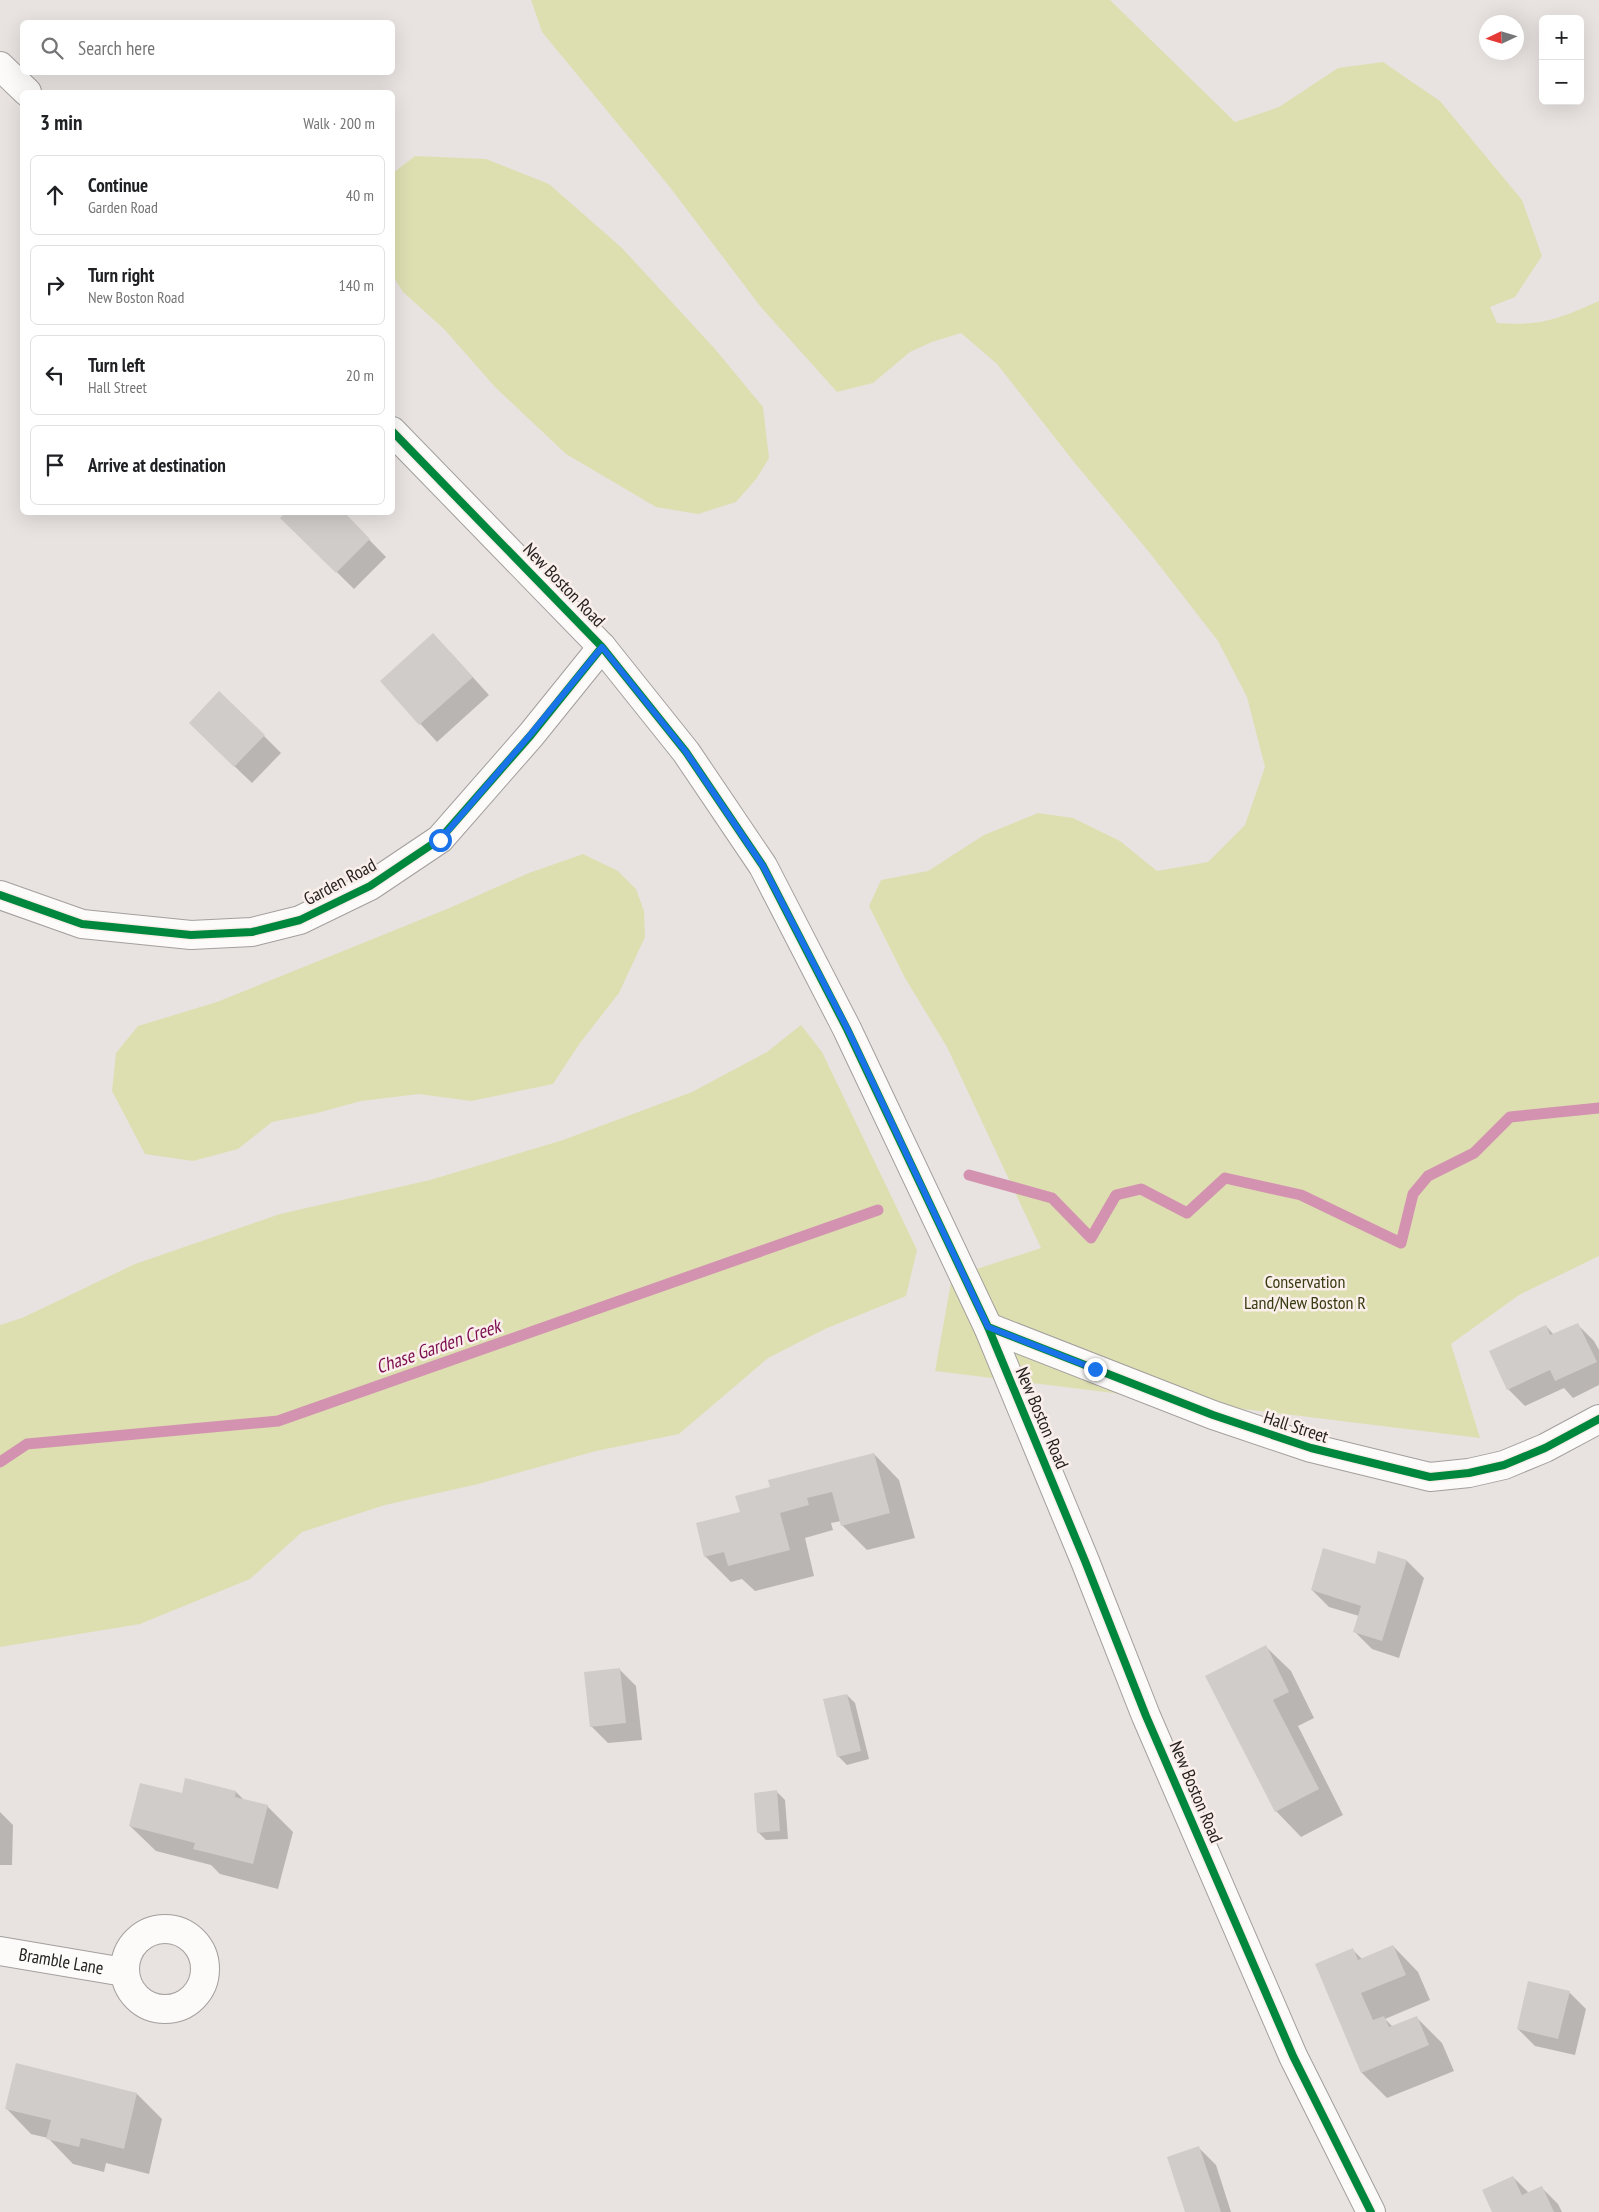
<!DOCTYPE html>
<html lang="en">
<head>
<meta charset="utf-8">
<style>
  :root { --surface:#fff; --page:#f2f2f2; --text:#202124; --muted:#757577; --line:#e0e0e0 }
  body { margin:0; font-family:"PT Sans Narrow",sans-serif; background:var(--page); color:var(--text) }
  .controls { position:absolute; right:15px; top:15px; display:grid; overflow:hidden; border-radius:8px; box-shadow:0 5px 20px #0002 }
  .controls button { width:45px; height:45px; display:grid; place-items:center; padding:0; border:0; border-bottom:1px solid var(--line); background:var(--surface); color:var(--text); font:25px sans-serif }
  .compass { position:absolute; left:1479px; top:15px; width:45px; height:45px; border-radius:50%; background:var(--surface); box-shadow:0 5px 20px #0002; rotate:266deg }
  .stop { position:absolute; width:15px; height:15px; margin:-11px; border:4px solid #1a73e8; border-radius:50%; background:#fff }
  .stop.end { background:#1a73e8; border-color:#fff; box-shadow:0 1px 5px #0008 }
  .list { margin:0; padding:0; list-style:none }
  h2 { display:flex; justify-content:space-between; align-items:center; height:65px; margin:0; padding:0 20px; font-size:21px }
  h2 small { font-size:16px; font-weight:400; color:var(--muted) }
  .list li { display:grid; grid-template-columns:32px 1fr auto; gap:15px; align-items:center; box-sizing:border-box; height:80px; margin:0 10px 10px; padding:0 10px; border:1px solid var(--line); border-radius:8px }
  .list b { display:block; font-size:19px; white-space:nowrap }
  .list p { margin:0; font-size:16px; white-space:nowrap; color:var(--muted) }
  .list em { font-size:16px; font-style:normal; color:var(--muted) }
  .icon { flex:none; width:28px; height:28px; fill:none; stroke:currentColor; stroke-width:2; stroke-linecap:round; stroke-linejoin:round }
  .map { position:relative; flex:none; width:1599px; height:2212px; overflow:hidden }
  .search { position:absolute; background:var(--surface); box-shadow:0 5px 20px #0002; left:20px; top:20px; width:375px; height:55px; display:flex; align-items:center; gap:12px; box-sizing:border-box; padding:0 18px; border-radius:8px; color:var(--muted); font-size:19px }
  .panel { position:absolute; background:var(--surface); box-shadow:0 5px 20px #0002; left:20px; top:90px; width:375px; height:425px; border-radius:8px }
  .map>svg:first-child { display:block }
</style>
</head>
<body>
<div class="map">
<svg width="1599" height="2212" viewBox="0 0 1599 2212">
  <rect width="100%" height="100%" fill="#e8e3e0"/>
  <path fill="#dddfb1" d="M531,0H1110L1235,122L1279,107L1338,68L1383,62L1440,101L1522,200L1542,256L1515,297L1490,307L1497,323C1543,326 1558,319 1599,301V1256L1519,1295L1451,1344L1480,1438L935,1371L952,1277L1041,1248L947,1047L905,978L869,906L881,880L928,871L984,835L1038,813L1073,818L1120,841L1157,871L1208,862L1245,825L1265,767L1247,697L1218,641L1149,552L1074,462L997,364L961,333L932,342L910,352L873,383L837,392L760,306L669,186L542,32Z
    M415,156L486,159L549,184L622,248L715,349L763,407L769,458L757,478L736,502L698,514L656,507L566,454L495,387L444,329L403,292L393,276V173Z
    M583,854L618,871L636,889L644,911L645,937L619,993L580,1043L553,1084L471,1101L419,1094L361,1101L317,1113L272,1122L238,1149L193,1161L145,1154L112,1091L116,1053L138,1026L217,1002L447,909L529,873Z
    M801,1025L822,1052L917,1250L906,1296L825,1329L768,1358L679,1434L596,1451L478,1484L385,1505L302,1532L250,1579L140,1624L0,1647V1325L22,1318L135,1264L280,1214L430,1180L563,1140L692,1092L767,1052Z"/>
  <path fill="#0003" d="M342,512L386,557L354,589L282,518Z
    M450,652L489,695L437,742L381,681Z
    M264,736L281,753L252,783L207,740Z
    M1577,1324L1594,1341L1599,1350V1385L1573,1398L1564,1388L1525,1406L1508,1389L1546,1326L1554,1335Z
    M874,1454L899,1480L915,1538L867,1550L842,1525L841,1521L831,1523L833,1530L805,1538L814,1576L755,1591L742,1579L731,1582L705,1556L741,1513L772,1488Z
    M1379,1553L1407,1561L1424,1578L1399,1658L1372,1649L1355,1632L1359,1616L1329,1607L1312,1590L1376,1565Z
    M1265,1646L1291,1671L1314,1718L1298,1726L1343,1815L1301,1837L1276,1811Z
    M619,1669L636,1686L642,1740L608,1743L591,1726Z
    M847,1695L855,1703L869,1759L847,1765L838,1756Z
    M236,1792L244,1800L267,1806L293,1832L278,1889L220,1874L211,1865L156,1851L130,1826L183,1795Z
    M777,1792L785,1800L788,1839L766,1840L758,1832Z
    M0,1812L13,1825L12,1865H0Z
    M1393,1946L1418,1972L1430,2000L1385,2019L1393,2027L1416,2017L1442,2043L1454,2071L1387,2098L1362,2073L1317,1965L1353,1950L1362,1959Z
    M1569,1992L1586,2009L1575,2055L1535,2046L1518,2029Z
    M137,2094L162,2119L149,2174L106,2163L104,2172L73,2164L48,2138L31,2134L6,2108Z
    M1199,2148L1216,2165L1231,2212H1186Z
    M1513,2177L1529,2193L1541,2187L1558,2204L1562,2212H1493Z"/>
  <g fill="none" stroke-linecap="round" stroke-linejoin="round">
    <path stroke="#d393b0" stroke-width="11" d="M969,1175L1052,1198L1091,1238L1116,1195L1141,1189L1187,1213L1225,1178L1301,1195L1401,1243L1413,1194L1428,1176L1474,1153L1510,1117L1599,1108
      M0,1462L27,1444L278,1421L878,1210"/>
  </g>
  <path fill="#cfccc9" d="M286,512H344L370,539L336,573L280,518Z
    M433,633L473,677L419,725L380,681Z
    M219,691L265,735L234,767L189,723Z
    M1578,1323L1597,1362L1555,1381L1550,1370L1507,1390L1489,1351L1546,1325L1550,1335Z
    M874,1453L890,1513L841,1526L832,1492L807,1498L809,1505L780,1513L790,1550L728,1566L724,1552L704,1557L696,1523L740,1512L735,1496L770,1487L768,1480Z
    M1323,1548L1375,1564L1378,1551L1407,1560L1382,1641L1353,1632L1361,1606L1311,1590Z
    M1266,1645L1289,1692L1273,1700L1319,1789L1275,1812L1205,1676Z
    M620,1668L626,1723L590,1727L584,1672Z
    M847,1694L861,1751L837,1757L823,1699Z
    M185,1778L236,1791L235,1797L268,1805L253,1864L193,1849L195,1843L129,1826L140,1783L182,1793Z
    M777,1790L780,1831L757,1833L754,1793Z
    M1393,1945L1406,1975L1361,1993L1373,2020L1384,2016L1389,2027L1417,2016L1429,2045L1361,2073L1315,1964L1353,1948L1358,1960Z
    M1528,1981L1570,1991L1558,2039L1517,2029Z
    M16,2063L137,2093L124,2149L81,2138L79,2147L46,2139L51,2120L5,2109Z
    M1199,2146L1221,2212H1185L1167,2157Z
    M1513,2176L1522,2195L1542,2186L1554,2212H1492L1482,2190Z"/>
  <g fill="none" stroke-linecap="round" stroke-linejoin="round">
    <g stroke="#a39f9d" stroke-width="30">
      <g id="minor">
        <path d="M0,66L27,92"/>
        <path d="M392,431L602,647L686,752L763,866L847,1029L988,1327L1085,1561L1146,1716L1293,2056L1371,2212"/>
        <path d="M0,895L82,924L191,935L252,932L300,920L370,886L440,839L531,735L602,647"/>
        <path d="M988,1327L1213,1415L1311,1448L1430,1477L1469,1473L1504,1465L1545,1448L1599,1419"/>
        <circle cx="165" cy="1969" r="40"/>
        <path id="s1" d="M0,1951L124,1972"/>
      </g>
    </g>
    <use href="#minor" stroke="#fcfbfa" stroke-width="28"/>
    <g stroke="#faefea" stroke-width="11">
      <path id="cycleway" d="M392,431L602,647L686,752L763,866L847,1029L988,1327L1085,1561L1146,1716L1293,2056L1371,2212
        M0,895L82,924L191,935L252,932L300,920L370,886L440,839L531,735L602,647
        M988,1327L1213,1415L1311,1448L1430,1477L1469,1473L1504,1465L1545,1448L1599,1419"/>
    </g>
    <use href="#cycleway" stroke="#00873e" stroke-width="8"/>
  </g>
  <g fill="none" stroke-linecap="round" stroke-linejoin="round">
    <path stroke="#1a73e8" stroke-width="6" d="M440,840L530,735L602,647L686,752L763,866L847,1028L988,1327L1095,1369"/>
  </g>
  <g text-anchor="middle" stroke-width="5" stroke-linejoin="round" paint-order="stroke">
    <g font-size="18" fill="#262220" stroke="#faefea">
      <text transform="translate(564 585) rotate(46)" y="6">New Boston Road</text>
      <text transform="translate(340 882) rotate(-28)" y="6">Garden Road</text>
      <text transform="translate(1042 1418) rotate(67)" y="6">New Boston Road</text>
      <text transform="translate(1296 1427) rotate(18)" y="6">Hall Street</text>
      <text transform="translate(1196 1792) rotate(67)" y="6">New Boston Road</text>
      <text dy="6" stroke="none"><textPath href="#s1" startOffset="62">Bramble Lane</textPath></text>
    </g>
    <g font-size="18" fill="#383b12" stroke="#faefea">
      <text x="1305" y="1288">Conservation<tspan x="1305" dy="21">Land/New Boston R</tspan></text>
    </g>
    <g font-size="19" font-style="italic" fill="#7c0f51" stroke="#faefea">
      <text transform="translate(438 1346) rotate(-19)" y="7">Chase Garden Creek</text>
    </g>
  </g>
</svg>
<div class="controls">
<button>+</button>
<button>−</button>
</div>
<svg class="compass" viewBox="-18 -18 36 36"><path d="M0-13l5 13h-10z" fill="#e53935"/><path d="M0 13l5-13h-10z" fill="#757577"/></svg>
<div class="stop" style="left:440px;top:840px"></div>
<div class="stop end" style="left:1095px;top:1369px"></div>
<div class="search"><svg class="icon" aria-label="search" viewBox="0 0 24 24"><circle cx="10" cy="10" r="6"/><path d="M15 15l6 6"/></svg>Search here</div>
<section class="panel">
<h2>3 min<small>Walk · 200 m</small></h2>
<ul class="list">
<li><svg class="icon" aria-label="ahead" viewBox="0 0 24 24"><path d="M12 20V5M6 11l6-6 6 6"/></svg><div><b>Continue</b><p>Garden Road</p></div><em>40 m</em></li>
<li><svg class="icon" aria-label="right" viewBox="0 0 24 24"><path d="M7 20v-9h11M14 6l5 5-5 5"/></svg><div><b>Turn right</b><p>New Boston Road</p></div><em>140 m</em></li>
<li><svg class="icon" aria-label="left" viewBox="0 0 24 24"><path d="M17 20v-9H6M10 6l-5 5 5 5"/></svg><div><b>Turn left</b><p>Hall Street</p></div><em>20 m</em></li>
<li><svg class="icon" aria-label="arrive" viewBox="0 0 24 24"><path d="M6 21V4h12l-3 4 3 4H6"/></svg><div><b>Arrive at destination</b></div></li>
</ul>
</section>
</div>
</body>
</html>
